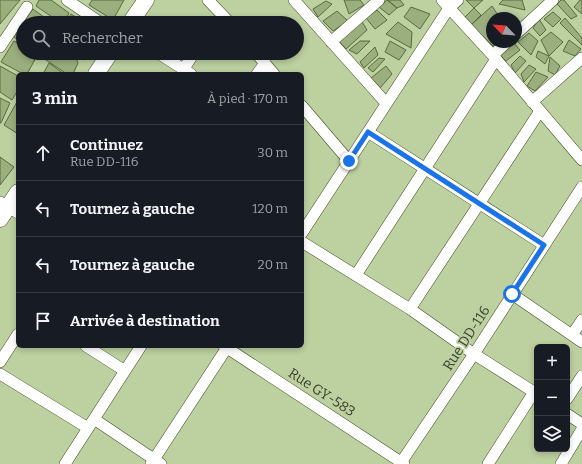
<!DOCTYPE html>
<html lang="fr">
<head>
<meta charset="utf-8">
<style>
  :root { --surface:#171b24; --page:#20242c; --text:#f1f3f6; --muted:#9ea1a6; --line:#363941 }
  body { margin:0; font-family:Bitter,serif; background:var(--page); color:var(--text) }
  .controls { position:absolute; right:12px; bottom:12px; display:grid; overflow:hidden; border-radius:6px; box-shadow:0 2px 6px #0003 }
  .controls button { width:36px; height:36px; display:grid; place-items:center; padding:0; border:0; border-bottom:1px solid var(--line); background:var(--surface); color:var(--text); font:20px sans-serif }
  .compass { position:absolute; left:486px; top:12px; width:36px; height:36px; border-radius:50%; background:var(--surface); box-shadow:0 2px 6px #0003; rotate:295deg }
  .stop { position:absolute; width:12px; height:12px; margin:-9px; border:3px solid #1a73e8; border-radius:50%; background:#fff }
  .stop.end { background:#1a73e8; border-color:#fff; box-shadow:0 1px 4px #0008 }
  .list { margin:0; padding:0; list-style:none }
  h2 { display:flex; justify-content:space-between; align-items:center; height:52px; margin:0; padding:0 16px; font-size:17px }
  h2 small { font-size:13px; font-weight:400; color:var(--muted) }
  .list li { display:grid; grid-template-columns:26px 1fr auto; gap:12px; align-items:center; box-sizing:border-box; height:56px; padding:0 16px; border-top:1px solid var(--line) }
  .list b { display:block; font-size:15px; white-space:nowrap }
  .list p { margin:0; font-size:13px; white-space:nowrap; color:var(--muted) }
  .list em { font-size:13px; font-style:normal; color:var(--muted) }
  .icon { flex:none; width:22px; height:22px; fill:none; stroke:currentColor; stroke-width:2; stroke-linecap:round; stroke-linejoin:round }
  .map { position:relative; flex:none; width:582px; height:464px; overflow:hidden }
  .search { position:absolute; background:var(--surface); box-shadow:0 2px 6px #0003; left:16px; top:16px; width:288px; height:44px; display:flex; align-items:center; gap:10px; box-sizing:border-box; padding:0 14px; border-radius:22px; color:var(--muted); font-size:15px }
  .panel { position:absolute; background:var(--surface); box-shadow:0 2px 6px #0003; left:16px; top:72px; width:288px; height:276px; border-radius:6px }
  .map>svg:first-child { display:block }
</style>
</head>
<body>
<div class="map">
<svg width="582" height="464" viewBox="0 0 582 464">
  <rect width="100%" height="100%" fill="#bcd0a0"/>
  <path fill="#9aae7e" stroke="#596b3e" d="M0,0H20L0,24Z
    M39,0H51L69,13L64,23H61L36,6Z
    M92,0H124L113,20L89,5Z
    M344,0H360L364,5L349,14Z
    M387,0L397,8L389,15L379,7Z
    M388,0H400L404,5L397,8Z
    M466,0H483L474,8Z
    M503,0H522L525,10L499,4Z
    M561,0H564L577,16L571,19L557,4Z
    M580,0H582V14L574,7Z
    M326,1L332,4L318,17L313,9Z
    M492,6L500,18H492V42H496L493,46L471,25Z
    M411,7L430,14L420,29L404,17Z
    M474,8L481,15L471,25L465,17Z
    M33,9L52,23H23Z
    M377,10L387,20L375,29L366,18Z
    M337,11L348,21L333,31L323,21Z
    M553,12L561,19L553,27L544,19Z
    M71,14L85,23H66Z
    M565,18L582,38V45L560,23Z
    M539,19L546,30L540,36L533,28Z
    M361,20L367,30L346,49L339,41Z
    M398,22L412,32L411,48L386,34Z
    M23,23V44L14,37Z
    M551,32L563,42L549,56L541,40Z
    M529,33L538,41L531,55L518,42Z
    M569,40L581,49L575,56L563,51Z
    M14,41L23,46V53H36L38,54L27,74H23L1,62Z
    M360,41H370L357,54L349,50Z
    M390,41L406,50L399,60L385,52Z
    M513,42L520,50L506,61L500,55Z
    M375,47L378,55L364,68L360,62Z
    M538,51L549,56L545,64L536,57Z
    M42,53H74L78,63L73,74H67L40,56Z
    M76,53H89L84,60L75,55Z
    M520,56L526,61L515,73L511,65Z
    M550,57L560,66L555,75L548,71Z
    M379,58L385,59L373,72L368,68Z
    M49,63L64,74H43Z
    M529,65L536,69L524,82L521,74Z
    M0,66L18,76V90L12,100L0,92Z
    M386,66L392,74L380,88L371,78Z
    M536,72L548,77L535,91L527,86Z
    M0,98L10,103L1,123H0Z
    M18,100V134L4,125Z
    M0,157L14,167L0,185Z"/>
  <g fill="none" stroke-linecap="round" stroke-linejoin="round">
    <g stroke="#3d4d21" stroke-width="12">
      <path id="street" d="M67,0L101,23
        M208,0L230,23
        M294,0L386,103
        M442,0L496,59L582,160
        M516,34L553,0
        M331,42L379,0
        M0,47L27,7
        M158,53L191,74
        M256,53L274,74
        M493,55L507,42
        M183,70L194,53
        M257,74L265,63
        M532,102L582,58
        M302,106L349,161
        M368,132L544,245
        M0,202L18,213
        M302,233L449,8L458,0
        M302,242L410,309L474,354L537,394
        M356,275L496,59
        M512,294L582,342
        M410,309L540,111
        M572,335L582,320
        M86,346L125,371
        M224,346L404,464
        M0,362L18,334
        M0,374L88,428
        M567,399L582,376
        M567,414L582,424
        M94,419L161,464
        M65,464L141,346
        M151,464L228,346
        M400,464L474,354L582,187
        M488,464L534,392
        M561,464L582,429"/>
    </g>
    <g stroke="#3d4d21" stroke-width="17">
      <path id="secondary" d="M130,23L146,0
        M96,74L110,53
        M0,219L18,192"/>
    </g>
    <use href="#street" stroke="#fff" stroke-width="11"/>
    <use href="#secondary" stroke="#fff" stroke-width="16"/>
  </g>
  <g fill="none" stroke-linecap="round" stroke-linejoin="round">
    <path stroke="#1a73e8" stroke-width="5" d="M349,161L368,132L544,245L512,294"/>
  </g>
  <g text-anchor="middle" stroke-width="3.5" stroke-linejoin="round" paint-order="stroke">
    <g font-size="14" fill="#38402d" stroke="#bcd0a0">
      <text transform="translate(466 338) rotate(-57)" y="5">Rue DD-116</text>
      <text transform="translate(322 392) rotate(33)" y="5">Rue GY-583</text>
    </g>
  </g>
</svg>
<div class="controls">
<button>+</button>
<button>−</button>
<button><svg class="icon" aria-label="layers" viewBox="0 0 24 24"><path d="M12 4l9 5-9 5-9-5zM3 14l9 5 9-5"/></svg></button>
</div>
<svg class="compass" viewBox="-18 -18 36 36"><path d="M0-13l5 13h-10z" fill="#e53935"/><path d="M0 13l5-13h-10z" fill="#9ea1a6"/></svg>
<div class="stop" style="left:512px;top:294px"></div>
<div class="stop end" style="left:349px;top:161px"></div>
<div class="search"><svg class="icon" aria-label="search" viewBox="0 0 24 24"><circle cx="10" cy="10" r="6"/><path d="M15 15l6 6"/></svg>Rechercher</div>
<section class="panel">
<h2>3 min<small>À pied · 170 m</small></h2>
<ul class="list">
<li><svg class="icon" aria-label="ahead" viewBox="0 0 24 24"><path d="M12 20V5M6 11l6-6 6 6"/></svg><div><b>Continuez</b><p>Rue DD-116</p></div><em>30 m</em></li>
<li><svg class="icon" aria-label="left" viewBox="0 0 24 24"><path d="M17 20v-9H6M10 6l-5 5 5 5"/></svg><div><b>Tournez à gauche</b></div><em>120 m</em></li>
<li><svg class="icon" aria-label="left" viewBox="0 0 24 24"><path d="M17 20v-9H6M10 6l-5 5 5 5"/></svg><div><b>Tournez à gauche</b></div><em>20 m</em></li>
<li><svg class="icon" aria-label="arrive" viewBox="0 0 24 24"><path d="M6 21V4h12l-3 4 3 4H6"/></svg><div><b>Arrivée à destination</b></div></li>
</ul>
</section>
</div>
</body>
</html>
